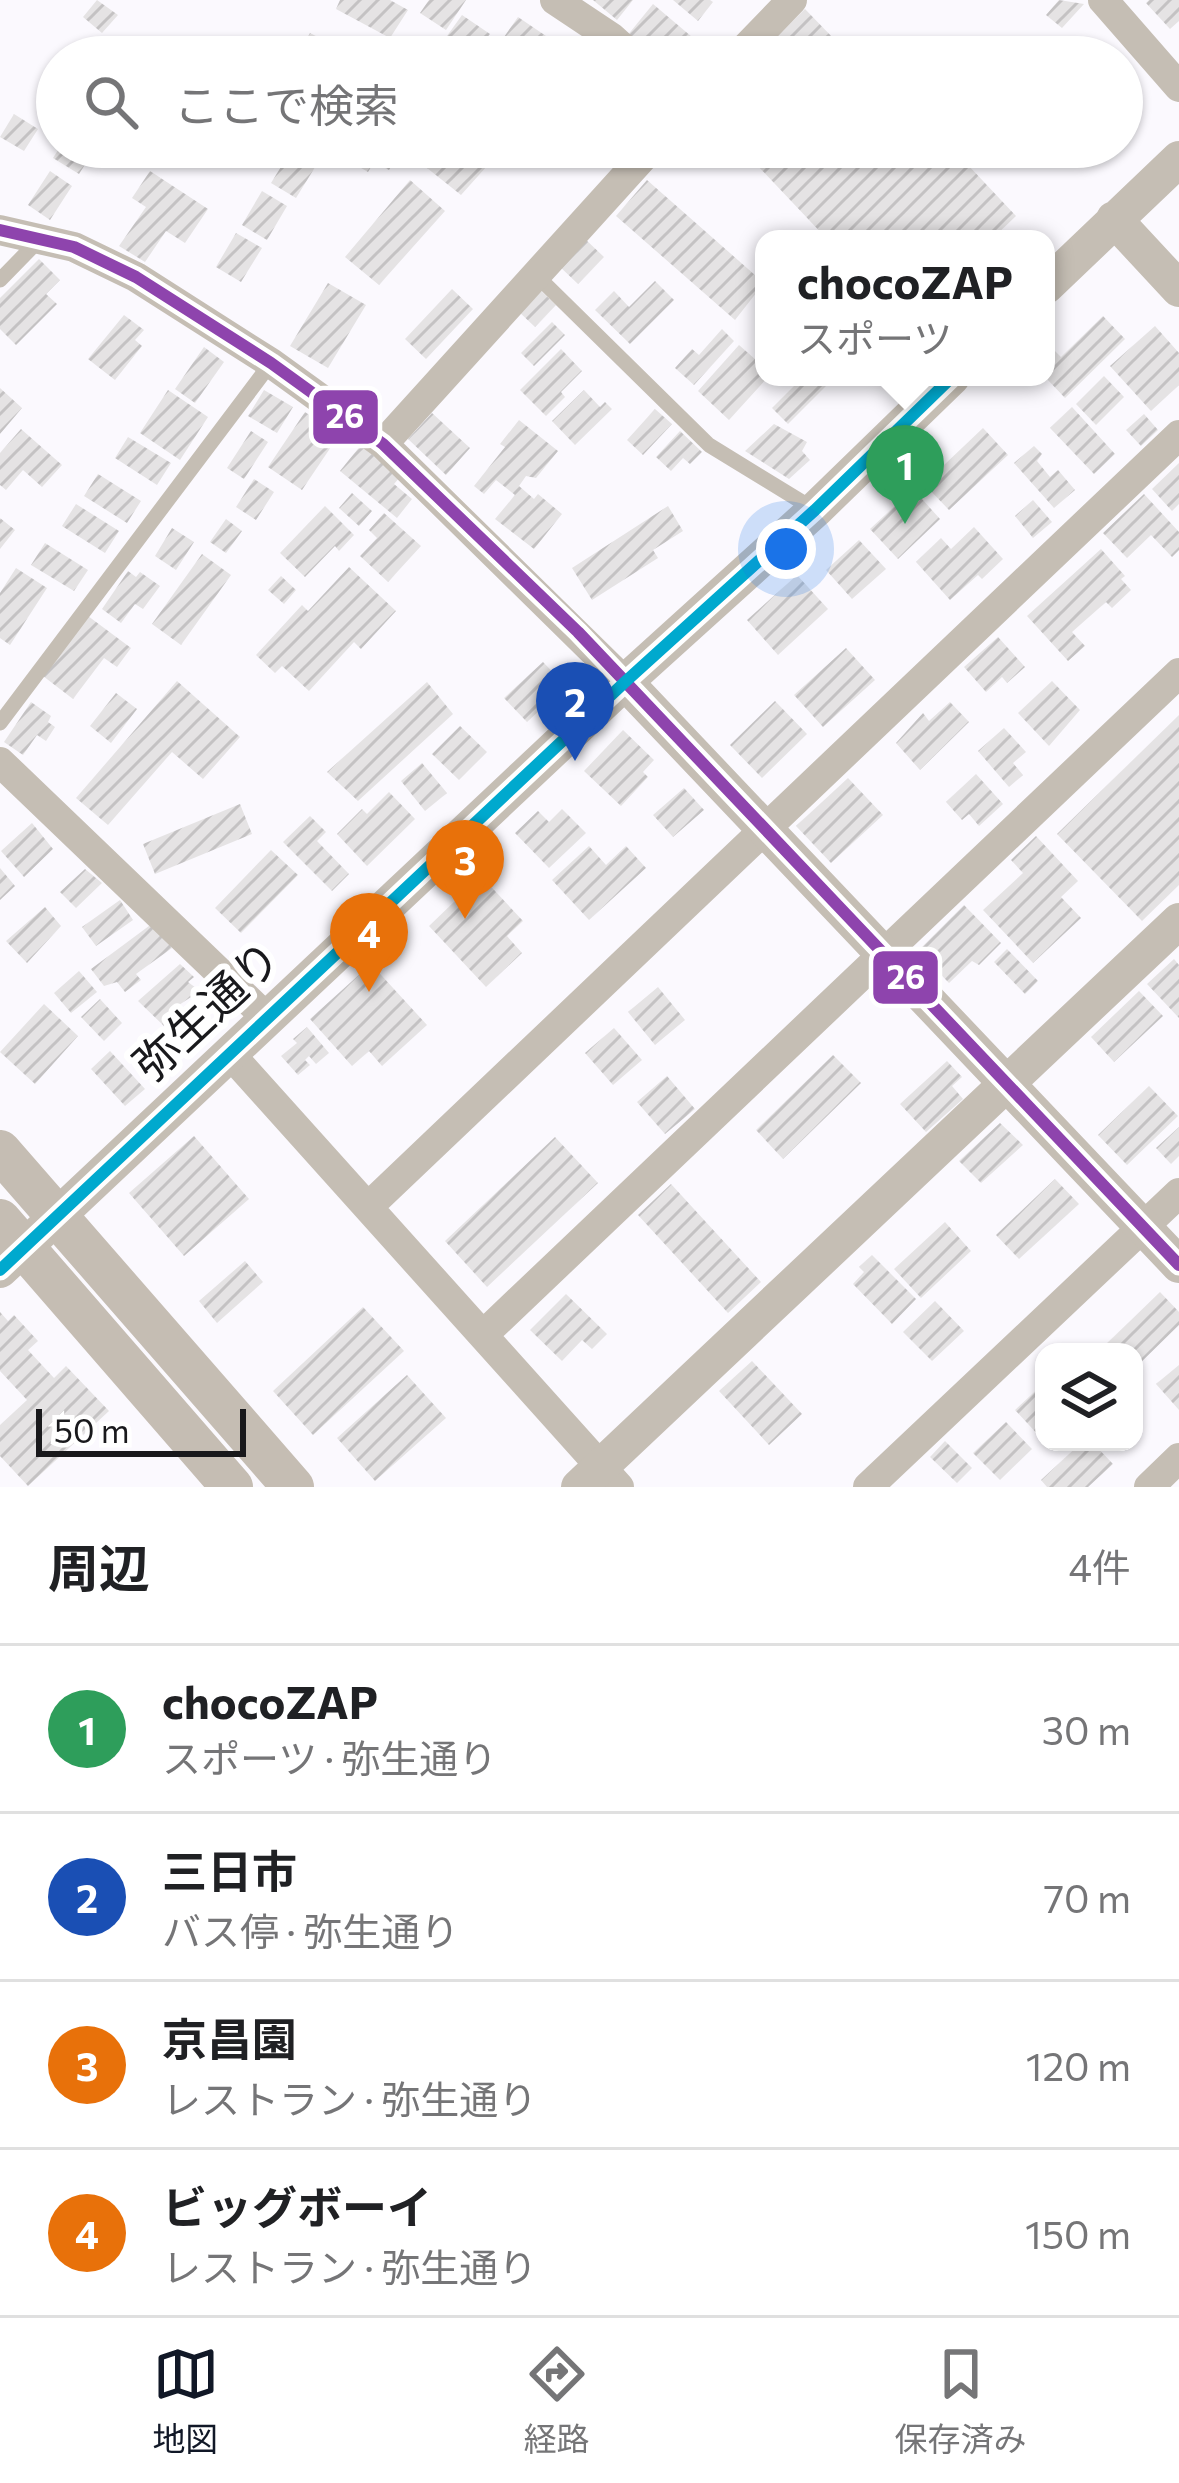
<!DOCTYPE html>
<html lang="ja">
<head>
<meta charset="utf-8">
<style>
  :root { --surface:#fff; --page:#f2f2f2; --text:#202124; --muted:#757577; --line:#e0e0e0; --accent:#111827 }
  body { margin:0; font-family:Commissioner,"Noto Sans JP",sans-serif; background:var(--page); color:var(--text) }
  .controls { position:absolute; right:36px; bottom:36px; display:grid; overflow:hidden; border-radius:24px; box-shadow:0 3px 9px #0004 }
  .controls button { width:108px; height:108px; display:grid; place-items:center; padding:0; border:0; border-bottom:3px solid var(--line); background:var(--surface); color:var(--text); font:60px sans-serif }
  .scale { position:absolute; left:36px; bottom:30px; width:210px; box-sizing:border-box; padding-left:12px; border:6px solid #19191c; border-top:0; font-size:33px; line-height:42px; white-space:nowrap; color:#19191c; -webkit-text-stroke:9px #fff; paint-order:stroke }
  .you { position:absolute; left:786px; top:549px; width:42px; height:42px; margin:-30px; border:9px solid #fff; border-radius:50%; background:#1a73e8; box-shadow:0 0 0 18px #1a73e833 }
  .badge { display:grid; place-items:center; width:78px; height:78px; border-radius:50%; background:var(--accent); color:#fff; font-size:39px; font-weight:700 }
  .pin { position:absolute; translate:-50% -99px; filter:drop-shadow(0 3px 6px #0008) }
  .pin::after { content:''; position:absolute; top:63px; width:42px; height:36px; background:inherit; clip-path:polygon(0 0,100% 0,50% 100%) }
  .popup { position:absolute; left:755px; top:230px; width:300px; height:156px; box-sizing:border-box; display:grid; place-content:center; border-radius:24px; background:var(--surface); filter:drop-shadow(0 3px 9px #0005); font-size:39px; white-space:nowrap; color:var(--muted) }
  .popup b { font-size:45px; color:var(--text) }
  .popup::after { content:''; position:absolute; left:50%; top:100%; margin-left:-24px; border:24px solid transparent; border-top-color:var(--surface) }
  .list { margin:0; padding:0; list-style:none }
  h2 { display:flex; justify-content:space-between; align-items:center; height:156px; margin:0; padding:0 48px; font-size:51px }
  h2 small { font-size:39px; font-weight:400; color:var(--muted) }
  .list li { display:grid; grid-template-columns:78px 1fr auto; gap:36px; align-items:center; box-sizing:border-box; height:168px; padding:0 48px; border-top:3px solid var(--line) }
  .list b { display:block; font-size:45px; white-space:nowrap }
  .list p { margin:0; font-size:39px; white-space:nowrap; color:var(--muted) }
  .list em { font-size:39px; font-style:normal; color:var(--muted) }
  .icon { flex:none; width:66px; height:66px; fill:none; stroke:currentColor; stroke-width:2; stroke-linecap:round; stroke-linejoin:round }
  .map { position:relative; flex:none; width:1179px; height:1487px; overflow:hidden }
  .search { position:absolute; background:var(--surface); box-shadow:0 3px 9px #0004; left:36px; right:36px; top:36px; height:132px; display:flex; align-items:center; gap:30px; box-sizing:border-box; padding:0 42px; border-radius:66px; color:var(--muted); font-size:45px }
  .sheet { height:828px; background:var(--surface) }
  nav { display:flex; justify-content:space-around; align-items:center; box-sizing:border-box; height:168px; border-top:3px solid var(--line); background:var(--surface); font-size:33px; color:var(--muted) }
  nav a { display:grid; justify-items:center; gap:6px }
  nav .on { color:var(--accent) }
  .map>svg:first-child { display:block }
</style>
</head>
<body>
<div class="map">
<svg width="1179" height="1487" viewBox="0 0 1179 1487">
  <defs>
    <pattern id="building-hatch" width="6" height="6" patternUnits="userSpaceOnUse" patternTransform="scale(3)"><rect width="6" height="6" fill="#e5e3e4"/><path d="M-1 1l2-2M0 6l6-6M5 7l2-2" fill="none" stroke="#c4c2c3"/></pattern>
  </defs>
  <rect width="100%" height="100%" fill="#fbf9fe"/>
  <path fill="url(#building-hatch)" d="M97,0L118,15L102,33L83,17Z
    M340,0H390L408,10L390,38L336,9Z
    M429,0H466L446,30L420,13Z
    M593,0H633L617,20Z
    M673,0H710L713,2L698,21Z
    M1059,0L1084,4L1062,28L1046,15Z
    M1149,0H1179V21L1170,29L1146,3Z
    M653,4L692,37L675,57H652L627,36Z
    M805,9L835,40L818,57H772L764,49Z
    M462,15L490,34L474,57H432Z
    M518,17L546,36L531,57H490Z
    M310,33L337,47L332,57H297Z
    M845,36L865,57H824Z
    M121,41L149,57H112Z
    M1122,99L1140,118L1122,135Z
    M14,114L38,129L24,151L0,137Z
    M60,147H109L101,158L93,152L79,174L53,158Z
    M357,147H396L401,150L389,170L374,162L368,172L349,161Z
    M444,147H504L461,195L427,168Z
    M740,147H951L1016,216L992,239H827Z
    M1070,147H1110L1089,167Z
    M292,149L317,164L296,198L271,183Z
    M50,171L72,186L50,220L28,205Z
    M150,171L208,209L185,243L166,231L145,262L119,246L146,207L132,198Z
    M410,180L445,211L379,285L345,257Z
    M647,180L764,283L735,320L616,216Z
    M262,191L287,206L267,240L242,225Z
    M236,233L262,248L241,282L216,267Z
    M583,237L604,257L578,284L557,264Z
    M39,259L60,280L46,294L57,304L16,345L0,329V298Z
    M655,281L674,300L630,344L595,310L614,291L629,307Z
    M328,283L366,305L328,368L290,346Z
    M538,288L556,305L535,327L517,310Z
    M452,289L473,309L426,359L405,339Z
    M124,315L144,330L135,340L142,346L115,380L88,359Z
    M1103,316L1125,339L1065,398L1046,378V350L1050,346L1061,357Z
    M552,322L565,335L534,366L521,353Z
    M1155,326L1179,353V385L1151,411L1110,366Z
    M722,329L734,341L694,385L675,368L692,349L699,355Z
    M739,345L764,367V377H768L729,420L698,391Z
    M204,347L224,362L195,403L175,389Z
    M561,349L582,371L561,392L565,397L546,416L520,390Z
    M1104,376L1124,397L1096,425L1076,404Z
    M803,377H835L788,424L772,408Z
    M0,388L22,408L0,434Z
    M168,390L208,417L180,460L140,433Z
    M264,390L293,407L277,433L248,416Z
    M584,390L600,407L605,402L612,409L575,445L552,421Z
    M1072,407L1115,454L1094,474L1050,428Z
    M655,409L672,424L643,455L627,440Z
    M305,412L339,435L302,490L268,467Z
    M432,413L470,448L446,475L408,439Z
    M1144,414L1158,430L1141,446L1126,430Z
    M519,420L558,451L536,478L526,476L519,486L534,499L538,494L562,514L534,549L495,519L515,495L496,480L484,494L474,486L505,447L500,444Z
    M774,424L807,442L802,451L810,460L789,479L745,451Z
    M983,428L1008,455L949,510L924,484Z
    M21,429L62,465L42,487L23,470L6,490L0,485V453Z
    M251,431L268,442L244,479L227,468Z
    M680,431L702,452L690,464L683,458L671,471L656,457Z
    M128,437L171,463L157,485L115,458Z
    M361,445L400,477L394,484L412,499L397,518L340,471Z
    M1034,446L1042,454L1037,461L1050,477L1058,470L1075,490L1054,508L1014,463Z
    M1179,463V504L1172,511L1152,489Z
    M98,474L141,501L127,523L84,496Z
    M254,479L274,492L256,520L236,507Z
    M913,489L940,519L898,559L870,529Z
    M352,493L372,511L359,526L339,508Z
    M1144,494L1179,532V550L1172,557L1151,535L1127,558L1103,533Z
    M1033,500L1052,522L1033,538L1015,516Z
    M76,504L119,531L105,553L62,526Z
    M325,506L354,535L339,551L335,546L305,577L280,553Z
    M668,506L683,531L653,550L658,558L592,600L572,568Z
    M384,513L421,546L388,582L360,556L377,538L369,530Z
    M0,518L15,530L0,549Z
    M226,519L242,531L226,553L210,542Z
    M974,527L1003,559L982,579L978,575L950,600L916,562L941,538L951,549Z
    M172,528L194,542L176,570L155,556Z
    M859,540L886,569L852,599L826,570Z
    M45,543L88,570L74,591L31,565Z
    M1101,549L1125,576L1121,579L1131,590L1112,608L1106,602L1072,632L1085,646L1068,661L1027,616Z
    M202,554L231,575L181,645L152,624Z
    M349,567L396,611L361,649L354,642L309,691L282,666L275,673L256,655L302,605L308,611Z
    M16,568L47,588L10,645L0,638V593Z
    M128,571L136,577L140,572L160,586L143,609L135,604L121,623L102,609Z
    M797,575L828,609L778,655L747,620Z
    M281,576L296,590L284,604L268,590Z
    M88,616L131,648L117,667L104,658L73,699L43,676Z
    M998,637L1025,667L1007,683L1002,677L986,692L964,667Z
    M846,648L875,680L823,727L794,695Z
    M543,662L566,686L527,722L504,698Z
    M177,681L240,737L203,779L172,752L108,825L76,798Z
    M1052,681L1080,710L1049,746L1018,713Z
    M427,682L453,714L358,801L327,772Z
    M116,693L137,709L111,743L90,726Z
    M775,701L807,734L762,778L730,745Z
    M31,702L51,716L48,722L55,727L46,741L37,735L23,755L4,742Z
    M950,702L969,722L920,770L896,743L923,713L929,721Z
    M1179,715V885L1142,921L1057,834Z
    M460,726L487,752L459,780L432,754Z
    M1004,728L1026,752L1013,763L1023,775L1009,787L978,751Z
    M623,730L654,760L643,772L648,777L621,806L584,771Z
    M422,763L447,793L425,811L401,781Z
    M976,774L1003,804L979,826L969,814L962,820L946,802Z
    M848,778L883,815L831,863L796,826Z
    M684,788L704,810L673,837L653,815Z
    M389,792L415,819L367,866L337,834L362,809L367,814Z
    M240,804L252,834L155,874L143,844Z
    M562,809L586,833L549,868L515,833L538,811L549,822Z
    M310,816L326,832L317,841L349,874L332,891L283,842Z
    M32,823L53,849L24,877L1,851Z
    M1036,836L1078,881L1061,897L1081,918L1033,963L983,910L1023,873L1011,860Z
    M589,846L606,865L626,846L646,868L589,920L552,880Z
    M271,850L298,875L241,933L215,908Z
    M0,868L15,886L0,900Z
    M85,869L102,883L76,908L60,892Z
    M481,876L523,921L507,936L522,953L486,987L429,926Z
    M120,900L133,920L96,946L82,927Z
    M964,905L1001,943L979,965L972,961L949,983L918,951Z
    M45,907L61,926L27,963L6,941Z
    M153,923L172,948L136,974L141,980L125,992L117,982L104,986L91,969Z
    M1007,949L1038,981L1025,994L994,962Z
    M1174,959L1179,965V1018L1147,984Z
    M180,964L194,977L188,982L200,991L176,1007L182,1012L164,1026L138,1001Z
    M371,964L427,1025L382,1066L369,1051L352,1066L310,1019Z
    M79,971L97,992L71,1013L54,993Z
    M658,987L685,1020L655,1045L628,1012Z
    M1139,991L1163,1016L1114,1062L1091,1037Z
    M100,999L122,1023L104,1041L81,1017Z
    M44,1004L78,1036L35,1084L0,1052Z
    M307,1027L329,1053L316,1064L309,1056L305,1060L310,1065L298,1075L281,1056L297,1043L293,1039Z
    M614,1028L642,1060L613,1085L585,1053Z
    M110,1051L145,1089L125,1106L91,1069Z
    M833,1055L861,1083L783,1159L756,1130Z
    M947,1061L962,1077L952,1086L963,1099L926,1132L900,1104Z
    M667,1076L695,1109L665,1134L637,1102Z
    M1149,1086L1178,1116L1127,1165L1098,1135Z
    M1000,1123L1023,1145L981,1183L959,1161Z
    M1179,1127V1156L1171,1164L1156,1148Z
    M194,1136L249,1199L184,1256L129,1193Z
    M555,1137L598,1183L487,1287L445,1241Z
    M1055,1179L1079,1204L1019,1259L996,1235Z
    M671,1184L761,1282L728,1313L638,1215Z
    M945,1222L971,1251L921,1298L894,1269Z
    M872,1255L916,1299L892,1324L853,1284L864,1272L859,1267Z
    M245,1261L263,1282L217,1323L199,1301Z
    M1160,1292L1179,1312V1325L1134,1369V1352H1098Z
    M566,1294L607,1334L592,1349L582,1340L562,1361L530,1330Z
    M935,1301L964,1331L932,1361L903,1332Z
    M363,1307L404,1351L313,1435L273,1391Z
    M0,1312L8,1321L14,1315L38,1341L28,1350L54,1378L66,1366L109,1411L28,1486L0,1456V1425L27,1400L0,1371Z
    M752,1361L802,1414L769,1445L719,1391Z
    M1179,1365V1410L1156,1384Z
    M407,1375L446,1418L375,1481L337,1438Z
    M1044,1383V1435L1041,1438L1015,1410Z
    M1006,1422L1032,1449L1000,1480L973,1453Z
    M945,1441L972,1468L957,1483L930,1457Z
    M1082,1442H1092L1113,1464L1088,1487H1047L1041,1480Z"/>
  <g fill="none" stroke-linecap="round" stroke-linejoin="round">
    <path stroke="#c5beb4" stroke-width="15" d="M535,274L709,445L815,510
      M0,280L40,239
      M0,723L271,363"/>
    <path stroke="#c5beb4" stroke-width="30" d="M555,0L612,38L633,57
      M1103,0L1179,87
      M737,57L792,0
      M0,230L74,247L136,277L271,363L383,444L625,682
      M383,444L652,147
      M0,762L269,1020
      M231,1055L619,1487
      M368,1207L1179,435
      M483,1335L1179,673
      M868,1487L1179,1193
      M1149,1487L1179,1458"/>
    <path stroke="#c5beb4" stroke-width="36" d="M1114,219L1179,289
      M1046,286L1179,159
      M625,682L1179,1265
      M0,1270L625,682L815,510L952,377
      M579,1487L1179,921"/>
    <path stroke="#c5bdb3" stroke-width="42" d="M0,1151L293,1487
      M0,1220L232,1487"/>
    <g stroke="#fff" stroke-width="21">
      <path id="bus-1" d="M0,230L74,247L136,277L271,363L383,444L578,632L1179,1265"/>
    </g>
    <g stroke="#fff" stroke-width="21">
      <path id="bus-2" d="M0,1270L625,682L815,510L952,377"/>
    </g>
    <use href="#bus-1" stroke="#8e44ad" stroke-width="12"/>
    <use href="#bus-2" stroke="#00a9ce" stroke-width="12"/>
  </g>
  <g text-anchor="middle" stroke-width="12" stroke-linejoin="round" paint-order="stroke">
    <g font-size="45" fill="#19191c" stroke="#fff">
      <text transform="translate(207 1011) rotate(-43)" y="16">弥生通り</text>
    </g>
  </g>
  <g stroke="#fff" stroke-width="4.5">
    <rect x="311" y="388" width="69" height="58" rx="12" fill="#8e44ad"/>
    <rect x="871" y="949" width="69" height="57" rx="12" fill="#8e44ad"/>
  </g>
  <g font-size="33" text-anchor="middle" font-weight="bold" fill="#fff">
    <text x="345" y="428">26</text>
    <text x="906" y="989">26</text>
  </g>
</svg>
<div class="controls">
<button><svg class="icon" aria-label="layers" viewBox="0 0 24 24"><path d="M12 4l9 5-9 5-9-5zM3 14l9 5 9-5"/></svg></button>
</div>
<div class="scale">50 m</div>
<div class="you"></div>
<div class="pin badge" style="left:905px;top:524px;background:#2e9e5b">1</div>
<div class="popup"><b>chocoZAP</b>スポーツ</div>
<div class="pin badge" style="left:575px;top:761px;background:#1a4fb4">2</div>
<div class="pin badge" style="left:465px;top:919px;background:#e8710a">3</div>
<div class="pin badge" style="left:369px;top:992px;background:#e8710a">4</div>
<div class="search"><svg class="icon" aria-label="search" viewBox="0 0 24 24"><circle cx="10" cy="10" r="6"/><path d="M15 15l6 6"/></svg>ここで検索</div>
</div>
<section class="sheet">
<h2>周辺<small>4件</small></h2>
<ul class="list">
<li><span class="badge" style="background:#2e9e5b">1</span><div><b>chocoZAP</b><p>スポーツ · 弥生通り</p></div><em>30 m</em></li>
<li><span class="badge" style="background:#1a4fb4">2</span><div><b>三日市</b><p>バス停 · 弥生通り</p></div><em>70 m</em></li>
<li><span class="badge" style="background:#e8710a">3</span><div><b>京昌園</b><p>レストラン · 弥生通り</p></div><em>120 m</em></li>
<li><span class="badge" style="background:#e8710a">4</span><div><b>ビッグボーイ</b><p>レストラン · 弥生通り</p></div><em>150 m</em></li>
</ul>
</section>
<nav>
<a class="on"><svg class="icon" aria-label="map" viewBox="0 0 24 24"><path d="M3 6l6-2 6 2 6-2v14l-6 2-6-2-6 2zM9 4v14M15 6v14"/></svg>地図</a>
<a><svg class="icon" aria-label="directions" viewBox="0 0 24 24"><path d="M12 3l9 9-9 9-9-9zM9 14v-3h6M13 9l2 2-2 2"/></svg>経路</a>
<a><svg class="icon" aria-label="saved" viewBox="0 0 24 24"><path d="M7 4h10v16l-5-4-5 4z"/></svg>保存済み</a>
</nav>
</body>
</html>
